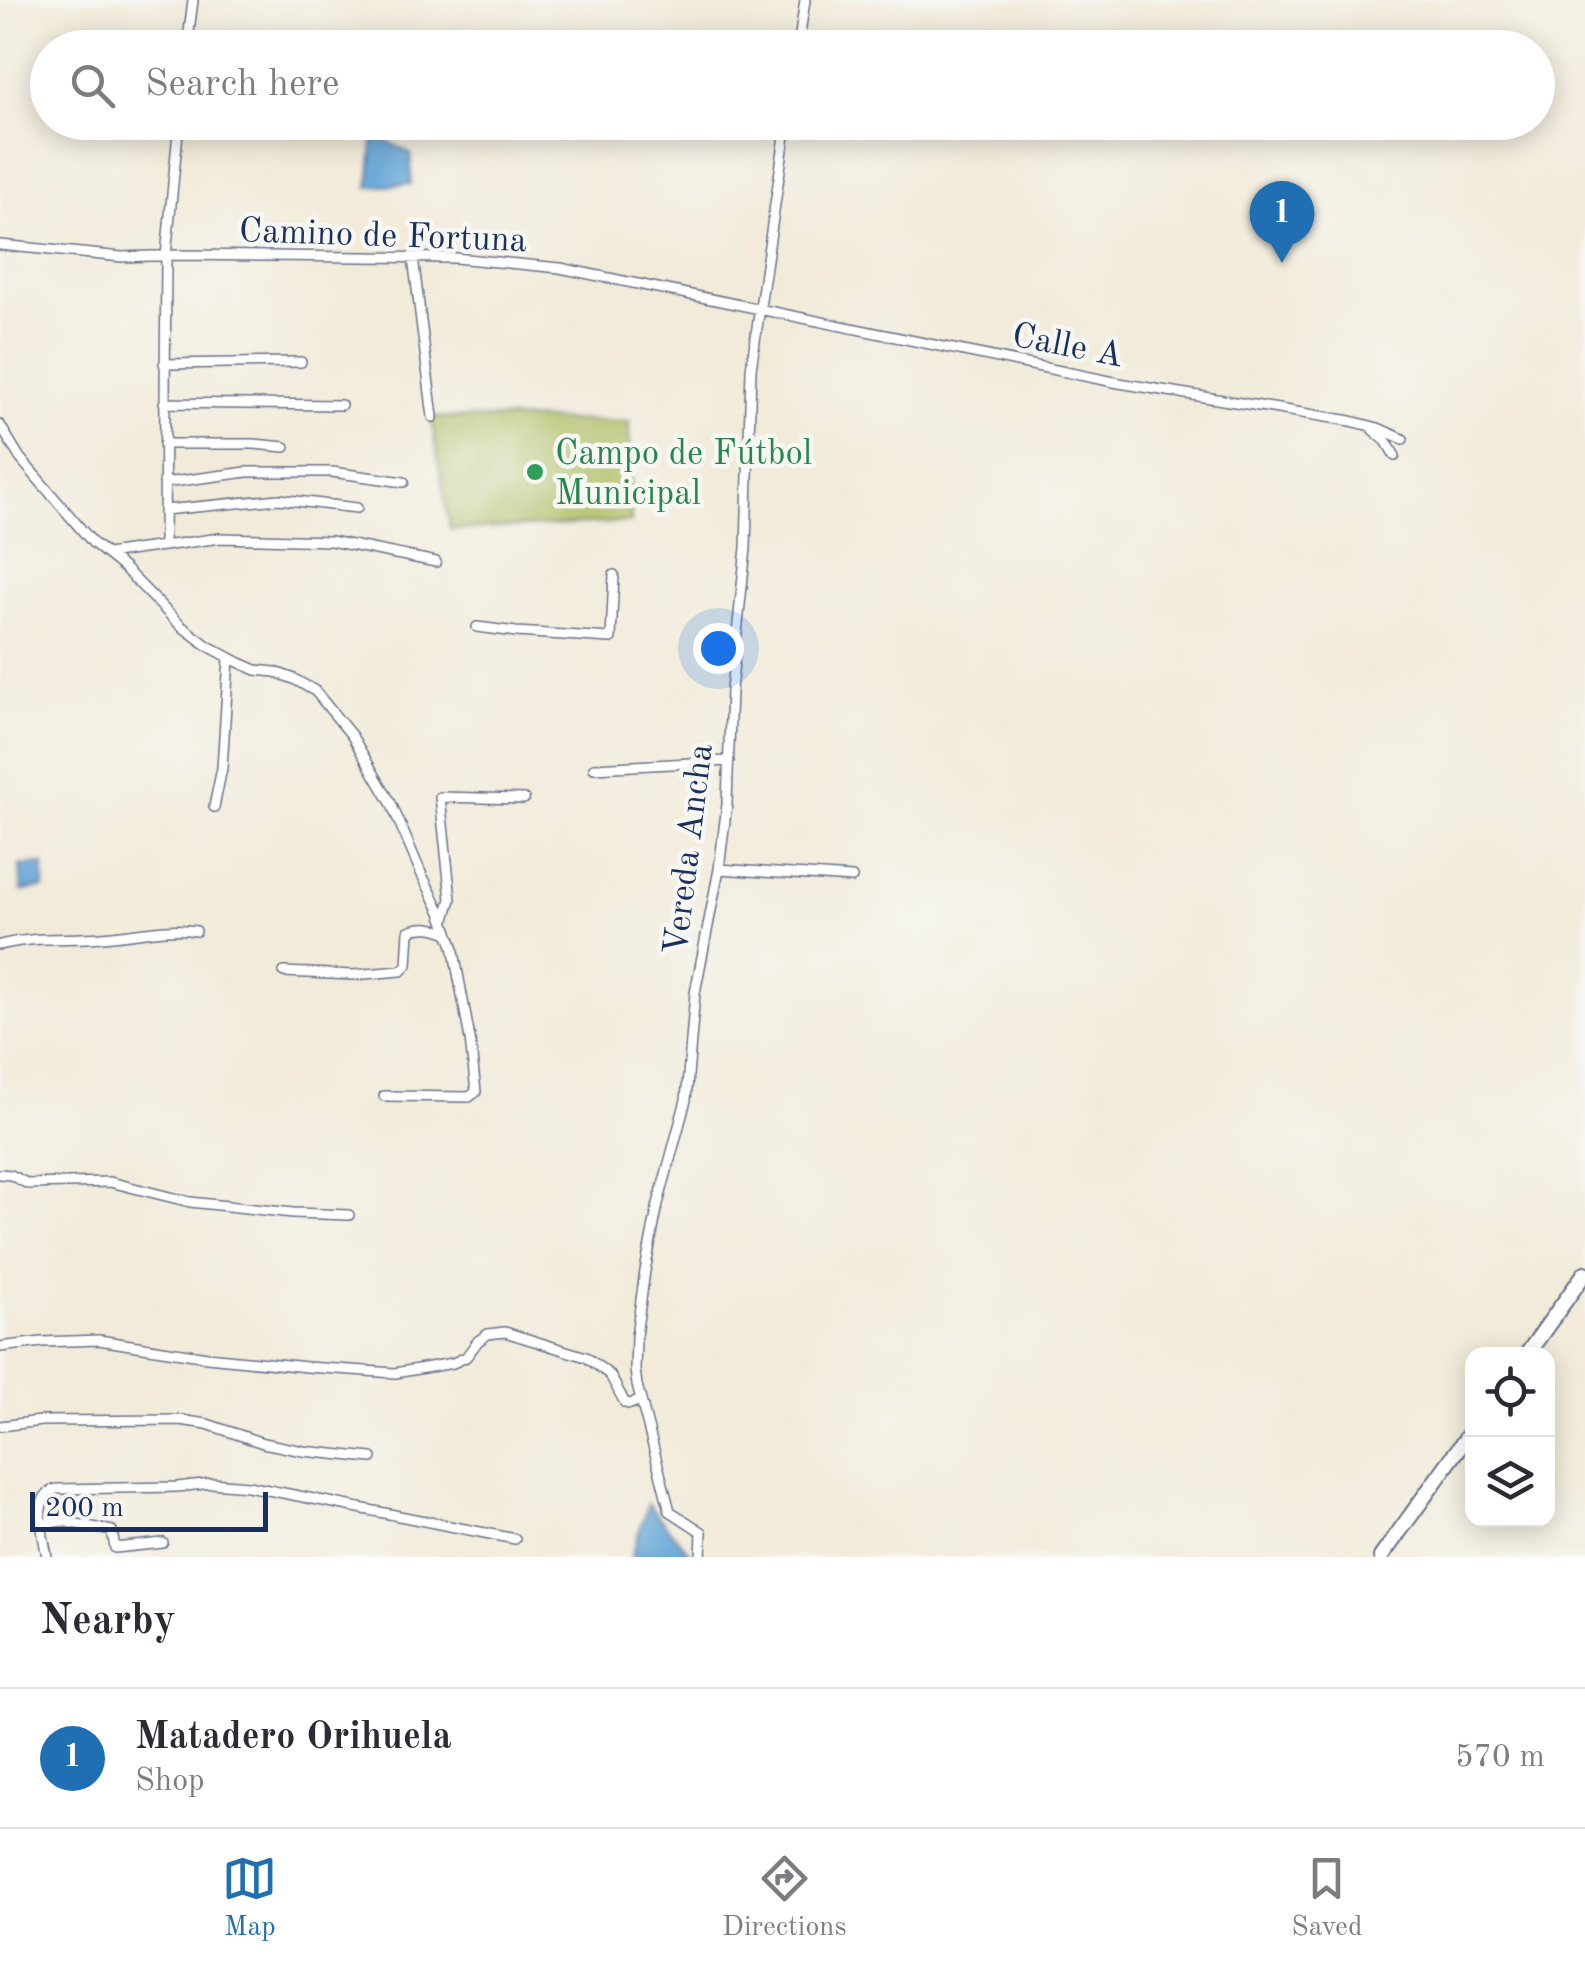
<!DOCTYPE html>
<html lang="en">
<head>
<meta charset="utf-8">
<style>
  :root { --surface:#fff; --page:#f2f2f3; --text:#2b2b33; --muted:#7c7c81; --line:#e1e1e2; --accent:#1f6fb2 }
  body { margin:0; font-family:"Old Standard TT",serif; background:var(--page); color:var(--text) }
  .controls { position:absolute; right:30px; bottom:30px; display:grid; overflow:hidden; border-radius:20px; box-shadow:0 5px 25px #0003 }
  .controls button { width:90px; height:90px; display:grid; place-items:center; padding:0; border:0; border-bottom:2px solid var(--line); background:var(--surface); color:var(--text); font:50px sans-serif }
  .scale { position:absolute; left:30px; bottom:25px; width:238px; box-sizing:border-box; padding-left:10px; border:5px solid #1b2f5e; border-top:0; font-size:28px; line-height:35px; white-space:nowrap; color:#1b2f5e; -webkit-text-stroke:8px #f6f6f2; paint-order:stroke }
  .you { position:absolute; left:718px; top:648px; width:35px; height:35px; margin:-25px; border:8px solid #fff; border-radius:50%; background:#1a73e8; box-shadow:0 0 0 15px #1a73e833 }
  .badge { display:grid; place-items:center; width:65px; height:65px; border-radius:50%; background:var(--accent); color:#fff; font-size:32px; font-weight:700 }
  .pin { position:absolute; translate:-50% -82px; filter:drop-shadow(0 2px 5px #0008) }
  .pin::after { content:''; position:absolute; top:52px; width:35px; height:30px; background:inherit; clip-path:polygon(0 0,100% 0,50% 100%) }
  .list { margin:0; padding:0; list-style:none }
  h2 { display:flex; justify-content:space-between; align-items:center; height:130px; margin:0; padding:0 40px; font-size:42px }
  h2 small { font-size:32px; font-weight:400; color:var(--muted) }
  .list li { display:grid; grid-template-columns:65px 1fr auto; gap:30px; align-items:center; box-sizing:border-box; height:140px; padding:0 40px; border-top:2px solid var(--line) }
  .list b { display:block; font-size:38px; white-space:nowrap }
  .list p { margin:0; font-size:32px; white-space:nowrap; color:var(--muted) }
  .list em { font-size:32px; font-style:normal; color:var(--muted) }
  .icon { flex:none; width:55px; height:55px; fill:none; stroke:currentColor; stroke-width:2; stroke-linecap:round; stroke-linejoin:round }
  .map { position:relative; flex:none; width:1585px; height:1557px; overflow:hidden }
  .search { position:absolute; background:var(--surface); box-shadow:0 5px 25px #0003; left:30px; right:30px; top:30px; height:110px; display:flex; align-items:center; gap:25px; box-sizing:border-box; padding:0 35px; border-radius:55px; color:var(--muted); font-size:38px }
  .sheet { height:270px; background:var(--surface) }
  nav { display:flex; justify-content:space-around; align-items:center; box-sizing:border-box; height:140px; border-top:2px solid var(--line); background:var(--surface); font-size:28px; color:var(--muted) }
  nav a { display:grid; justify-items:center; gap:5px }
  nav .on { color:var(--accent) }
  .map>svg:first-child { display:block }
</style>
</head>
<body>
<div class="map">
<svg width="1585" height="1557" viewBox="0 0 1585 1557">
  <rect width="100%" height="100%" fill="#f6f6f2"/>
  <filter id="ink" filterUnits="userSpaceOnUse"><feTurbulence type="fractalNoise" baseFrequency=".01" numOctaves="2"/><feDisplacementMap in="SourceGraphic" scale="20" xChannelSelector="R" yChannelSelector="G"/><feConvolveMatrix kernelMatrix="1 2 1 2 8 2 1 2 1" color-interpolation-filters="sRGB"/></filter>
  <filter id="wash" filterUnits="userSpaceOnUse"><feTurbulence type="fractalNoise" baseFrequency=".0048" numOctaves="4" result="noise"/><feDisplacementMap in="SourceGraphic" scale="40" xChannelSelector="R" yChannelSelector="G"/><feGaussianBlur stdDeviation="2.25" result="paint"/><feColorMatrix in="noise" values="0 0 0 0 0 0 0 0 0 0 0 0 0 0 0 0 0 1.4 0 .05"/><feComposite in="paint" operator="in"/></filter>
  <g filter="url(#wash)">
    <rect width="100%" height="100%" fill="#f2ebd9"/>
    <path fill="#aebc5e" stroke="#64765e" stroke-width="2.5" d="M431,417L629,422L631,522L450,530Z"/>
    <path fill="#63a5d7" stroke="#3f6a9a" stroke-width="2.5" d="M374,134L411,154V184L369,187Z
      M44,864V888L22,891L20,866Z
      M648,1504L691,1555V1557H631Z"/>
  </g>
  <g filter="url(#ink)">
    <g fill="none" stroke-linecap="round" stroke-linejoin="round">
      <g stroke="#667189" stroke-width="12">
        <path id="minor" d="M187,48L193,0
          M798,48L805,0
          M0,245L122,257L179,255L455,258L560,268L1119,383L1351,421L1378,428L1403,439
          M413,257L433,417
          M164,364L301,362
          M164,403L341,405
          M0,425L20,458L93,543L124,568L180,625L208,646L238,662L256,670L275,672L294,679L315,691L352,736L391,803L421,873L441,912L453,946L470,1039L476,1092L469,1097L384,1096
          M1373,430L1386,441L1395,456
          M164,444H254L285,447
          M164,483L247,472H332L404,482
          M164,510L279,499L357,508
          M164,545L166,256L179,122
          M107,554L220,538L331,541L436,562
          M477,627L516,632L611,638L614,575
          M594,768L729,761
          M214,807L222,768L229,658
          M719,869L852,878
          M445,919L451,899L440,797L524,799
          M0,945C33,936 68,940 102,937C133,935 166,926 196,931
          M284,972L353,975L401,971L407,965L409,931C423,925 435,928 448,933
          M0,1174L11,1175L28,1184L110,1182L190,1202L293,1213L349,1215
          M0,1347L42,1342L99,1340L207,1357L307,1367L395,1373L453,1363L466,1357L478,1341L488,1334L505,1332L586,1357L610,1375L625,1403L630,1404L641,1400
          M0,1426L41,1421L180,1420L207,1424L263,1443L303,1451L372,1458
          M42,1524L62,1521L112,1531L115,1548L163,1543
          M47,1557C44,1537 30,1495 57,1489L177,1487L212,1483L248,1486L515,1539
          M701,1557L702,1532L670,1511L637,1385L635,1370L636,1336L645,1271L658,1204L686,1100L695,993L719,869L727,804L731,690L746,548L751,369L787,122"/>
      </g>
      <g stroke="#667189" stroke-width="18">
        <path id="trunk" d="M1527,1354L1585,1273
          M1381,1557L1472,1430"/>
      </g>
      <use href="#minor" stroke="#fff" stroke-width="9"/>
      <use href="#trunk" stroke="#fff" stroke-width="14"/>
    </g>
  </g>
  <circle fill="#2e9e5b" stroke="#f6f6f2" stroke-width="4" cx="535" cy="472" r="10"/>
  <g text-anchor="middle" stroke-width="9" stroke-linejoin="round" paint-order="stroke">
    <g font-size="35" fill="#1b2f5e" stroke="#f6f6f2">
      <text transform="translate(383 234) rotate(2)" y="12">Camino de Fortuna</text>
      <text transform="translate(1068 344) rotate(11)" y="12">Calle A</text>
      <text transform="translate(687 849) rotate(-83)" y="12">Vereda Ancha</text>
    </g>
    <g font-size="35" fill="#27864d" stroke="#f6f6f2" text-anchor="start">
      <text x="555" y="464">Campo de Fútbol<tspan x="555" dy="40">Municipal</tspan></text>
    </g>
  </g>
</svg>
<div class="controls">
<button><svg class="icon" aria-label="locate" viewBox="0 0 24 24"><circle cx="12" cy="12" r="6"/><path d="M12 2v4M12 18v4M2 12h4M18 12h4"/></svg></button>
<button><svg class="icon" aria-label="layers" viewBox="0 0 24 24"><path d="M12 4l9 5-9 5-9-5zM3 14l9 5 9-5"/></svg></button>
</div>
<div class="scale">200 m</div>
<div class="you"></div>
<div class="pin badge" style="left:1282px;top:263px">1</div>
<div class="search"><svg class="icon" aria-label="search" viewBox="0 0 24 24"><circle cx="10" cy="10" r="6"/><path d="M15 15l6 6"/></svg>Search here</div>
</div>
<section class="sheet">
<h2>Nearby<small></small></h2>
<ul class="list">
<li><span class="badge">1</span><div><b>Matadero Orihuela</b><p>Shop</p></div><em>570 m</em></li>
</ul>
</section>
<nav>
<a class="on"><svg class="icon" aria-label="map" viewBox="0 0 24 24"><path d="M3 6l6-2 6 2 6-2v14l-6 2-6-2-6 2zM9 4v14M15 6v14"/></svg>Map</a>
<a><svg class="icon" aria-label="directions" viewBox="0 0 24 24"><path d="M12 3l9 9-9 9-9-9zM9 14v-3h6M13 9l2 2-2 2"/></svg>Directions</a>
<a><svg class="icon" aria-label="saved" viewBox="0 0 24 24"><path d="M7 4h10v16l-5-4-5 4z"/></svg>Saved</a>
</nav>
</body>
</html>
